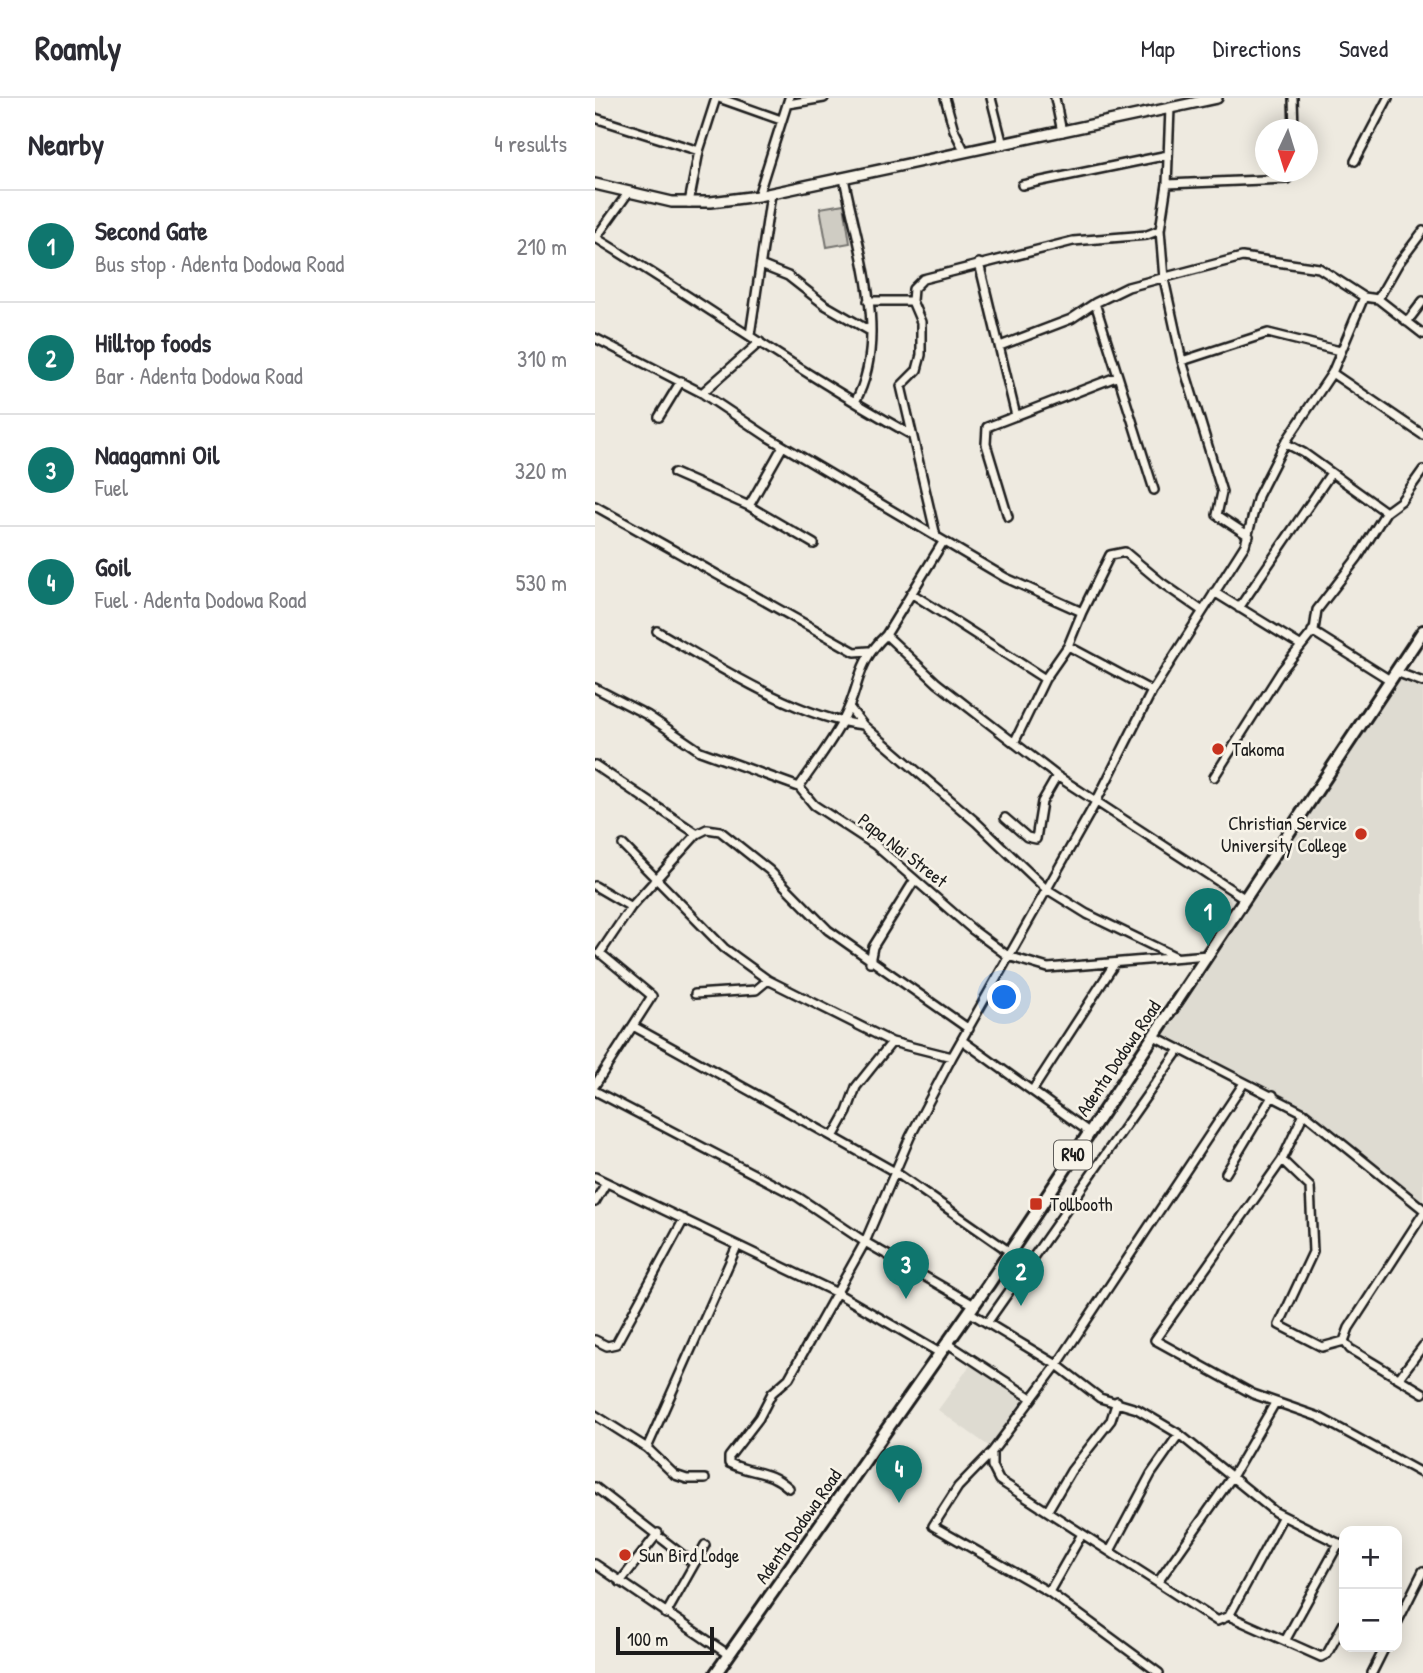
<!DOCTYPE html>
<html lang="en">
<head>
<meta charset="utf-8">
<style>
  :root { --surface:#fff; --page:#f7f7f7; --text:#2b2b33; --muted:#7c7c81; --line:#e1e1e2; --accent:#0f766e }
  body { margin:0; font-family:"Patrick Hand",sans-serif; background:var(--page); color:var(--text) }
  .controls { position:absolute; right:21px; bottom:21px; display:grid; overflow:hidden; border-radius:14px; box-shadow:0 4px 18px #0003 }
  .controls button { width:63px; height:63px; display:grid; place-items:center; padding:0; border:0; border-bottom:2px solid var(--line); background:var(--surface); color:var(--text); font:35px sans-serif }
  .compass { position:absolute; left:660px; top:21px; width:63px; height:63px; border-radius:50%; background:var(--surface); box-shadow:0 4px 18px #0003; rotate:184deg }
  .scale { position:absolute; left:21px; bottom:18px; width:98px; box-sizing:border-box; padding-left:7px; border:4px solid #1c1c1c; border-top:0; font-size:19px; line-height:24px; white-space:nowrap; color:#1c1c1c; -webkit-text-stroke:5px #f7f3e8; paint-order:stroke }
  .you { position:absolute; left:410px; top:900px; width:24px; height:24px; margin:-18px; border:5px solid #fff; border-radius:50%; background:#1a73e8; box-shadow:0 0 0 10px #1a73e833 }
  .badge { display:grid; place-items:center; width:46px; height:46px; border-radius:50%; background:var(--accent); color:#fff; font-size:23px; font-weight:700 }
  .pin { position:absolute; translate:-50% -58px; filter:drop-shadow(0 2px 4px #0008) }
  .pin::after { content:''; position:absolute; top:37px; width:24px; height:21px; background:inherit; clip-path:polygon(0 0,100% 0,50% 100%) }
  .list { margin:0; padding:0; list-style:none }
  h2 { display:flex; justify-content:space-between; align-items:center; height:91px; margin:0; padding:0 28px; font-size:30px }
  h2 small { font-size:23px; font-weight:400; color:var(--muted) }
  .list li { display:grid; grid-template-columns:46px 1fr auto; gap:21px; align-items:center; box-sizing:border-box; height:112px; padding:0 28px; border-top:2px solid var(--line) }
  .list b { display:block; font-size:26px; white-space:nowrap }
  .list p { margin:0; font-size:23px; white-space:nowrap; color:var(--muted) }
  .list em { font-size:23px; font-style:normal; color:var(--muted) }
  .map { position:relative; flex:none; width:828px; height:1575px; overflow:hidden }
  header { display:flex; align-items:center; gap:42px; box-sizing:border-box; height:98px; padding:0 35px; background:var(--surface); border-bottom:2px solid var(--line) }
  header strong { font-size:33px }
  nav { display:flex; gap:38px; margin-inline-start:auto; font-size:24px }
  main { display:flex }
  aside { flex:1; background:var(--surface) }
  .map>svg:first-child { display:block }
</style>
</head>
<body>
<header>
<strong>Roamly</strong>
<nav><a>Map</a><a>Directions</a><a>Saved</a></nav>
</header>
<main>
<aside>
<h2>Nearby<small>4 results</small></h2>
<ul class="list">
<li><span class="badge">1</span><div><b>Second Gate</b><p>Bus stop · Adenta Dodowa Road</p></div><em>210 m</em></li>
<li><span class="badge">2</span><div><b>Hilltop foods</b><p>Bar · Adenta Dodowa Road</p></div><em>310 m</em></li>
<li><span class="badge">3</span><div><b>Naagamni Oil</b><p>Fuel</p></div><em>320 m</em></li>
<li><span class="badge">4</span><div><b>Goil</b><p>Fuel · Adenta Dodowa Road</p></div><em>530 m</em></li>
</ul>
</aside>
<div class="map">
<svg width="828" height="1575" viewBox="0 0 828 1575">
  <rect width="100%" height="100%" fill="#eeeae0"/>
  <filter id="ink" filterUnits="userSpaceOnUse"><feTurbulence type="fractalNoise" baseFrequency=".0143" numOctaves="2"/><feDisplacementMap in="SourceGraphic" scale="14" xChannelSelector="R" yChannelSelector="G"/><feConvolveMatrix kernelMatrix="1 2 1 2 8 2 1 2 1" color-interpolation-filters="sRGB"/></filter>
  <g filter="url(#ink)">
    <path fill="#dedbd1" d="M805,582L828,590V1104L695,1002L568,939Z
      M376,1266L428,1303L395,1349L343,1312Z"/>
    <path fill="#cfccc3" stroke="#767470" stroke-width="2" d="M249,106L255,145L232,149L225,110Z"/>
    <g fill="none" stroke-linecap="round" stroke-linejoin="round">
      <g stroke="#1c1c1c" stroke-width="12">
        <path id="minor" d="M124,0L186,22
          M350,0L359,32L370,54
          M396,0L408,47
          M460,0L467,34
          M698,0L699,32
          M193,6L229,0
          M0,20L104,53
          M760,63L793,0
          M249,80C262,148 296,239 260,304
          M572,86L692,81L699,74
          M427,87L573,57
          M163,98L194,0
          M94,105L104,53L121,0
          M565,132L569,181L587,263L627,394L622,417L654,438
          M1,140C106,204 207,276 315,336
          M0,141L33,95
          M384,165L421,318
          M168,168L193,178L230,207L275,233
          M783,201L803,166L828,133
          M273,203H317L326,224V257L322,272L306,288L341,438
          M317,203L318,191L328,181L478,143L552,137L565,132L572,86L575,10
          M500,205L559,392
          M812,224L828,203
          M155,237L176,96
          M0,240L107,295L173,339L411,480L487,514L515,457L530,454L567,485L606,512
          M405,248L476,221L500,205L533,189L647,159L724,170L769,199L783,201L828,236
          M587,263L673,235L745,253
          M737,275L828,337
          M107,295L165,244
          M64,319L86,283
          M690,345L709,355L791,414
          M79,375L154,408L219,446
          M0,408L260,554L274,553
          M154,408L188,348
          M413,419L391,346L392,329L521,279
          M619,494L705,547
          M316,495L450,581
          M644,510L736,375
          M62,533C117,565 204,621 268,627
          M717,533L795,582
          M291,537L348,444
          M473,548L487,514
          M801,574L828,584
          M0,590L52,617L105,653L204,689L219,707L280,747L378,832L413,858L453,870L613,857
          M254,609L268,627L381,724L450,790L492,816L581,859
          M419,645L450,581L473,548L557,593
          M0,667L102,736
          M619,679L687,572L719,532L722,512L763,459L791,414L806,403L828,372
          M204,689C218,668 235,647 247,624C266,590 259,567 291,537L342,585L462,678L649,800
          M410,720L432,739L441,741L447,704L462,678
          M28,747L129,850L173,882L297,944L357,959
          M0,788L36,809
          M275,864L278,849L319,783
          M100,896L161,892L173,882
          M38,928L238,1039
          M559,938L709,1015L828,1111
          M368,943L494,1034
          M297,944L261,989L252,1014L238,1039L300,1074L415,1154
          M0,987L57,898L5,855L36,809L102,736L112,731L125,733L174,772L233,832L374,931
          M0,993L203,1099L270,1144L379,1207
          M437,993L520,865
          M709,1015L687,1062L560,1242L658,1296L724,1319L828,1376
          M687,1062L715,1089L718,1154L684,1227L727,1249L749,1243
          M631,1075L678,997
          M0,1079L242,1195L345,1255
          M0,1104L11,1085
          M828,1116L754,1230L749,1243L755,1251L828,1295
          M374,1214L462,1267L505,1300L542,1311L584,1336L680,1414L749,1448
          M392,1225L583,953
          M0,1242L12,1248L21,1246L89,1121
          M352,1245L436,1300
          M804,1280L828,1248
          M0,1317L52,1350L80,1377L92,1381H110
          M52,1350L142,1148
          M397,1354V1368L404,1382L622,1523L634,1518L688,1418
          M0,1389L98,1465
          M194,1390C173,1371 159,1377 134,1365V1359L164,1320L177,1295L194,1280L270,1144L315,1039L357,959L501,704L557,593L650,447L663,398L690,345L737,275L769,199
          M453,1412L476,1373L516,1322L522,1303
          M515,1453L556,1376L584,1336
          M0,1466L134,1557
          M25,1484L63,1435
          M563,1484L637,1379L680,1305
          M454,1494L487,1436
          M71,1516L110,1447
          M634,1518L726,1559L732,1556L749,1525
          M802,1525L828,1473
          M690,1543L744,1445
          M564,1575L454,1494L338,1428L363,1389L397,1354L462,1267L649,985
          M777,1575L790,1549"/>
      </g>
      <g stroke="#1c1c1c" stroke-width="14">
        <path id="tertiary" d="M0,86L77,104H116L163,98L622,0"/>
      </g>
      <g stroke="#1c1c1c" stroke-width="16">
        <path id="primary" d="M121,1575L393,1187L828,533"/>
      </g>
      <use href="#minor" stroke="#f7f3e8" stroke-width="7"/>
      <use href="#tertiary" stroke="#f7f3e8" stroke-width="9"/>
      <use href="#primary" stroke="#f7f3e8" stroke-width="10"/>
    </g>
  </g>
  <g fill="#c8321e" stroke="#f7f3e8" stroke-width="2.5">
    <circle cx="623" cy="651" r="7"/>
    <circle cx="766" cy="736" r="7"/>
    <rect x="434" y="1099" width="14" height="14" rx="3.5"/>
    <circle cx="30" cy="1457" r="7"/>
  </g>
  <g text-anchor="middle" stroke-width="5" stroke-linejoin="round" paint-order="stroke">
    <rect fill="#f7f3e8" stroke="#5e5c59" stroke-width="2" x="459" y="1042.5" width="38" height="29" rx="5"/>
    <g font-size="18" font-weight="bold" fill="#1c1c1c">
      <text x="478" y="1063">R40</text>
    </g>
    <g font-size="19" fill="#1c1c1c" stroke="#f7f3e8" text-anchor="start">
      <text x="637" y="658">Takoma</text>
      <text x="752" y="732" text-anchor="end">Christian Service<tspan x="752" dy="22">University College</tspan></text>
      <text x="455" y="1113">Tollbooth</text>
      <text x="44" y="1464">Sun Bird Lodge</text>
    </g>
    <g font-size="19" fill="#1c1c1c" stroke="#f7f3e8">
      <text transform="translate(308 752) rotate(38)" y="7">Papa Nai Street</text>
      <text transform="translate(523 960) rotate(-56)" y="7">Adenta Dodowa Road</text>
      <text transform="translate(203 1428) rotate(-55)" y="7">Adenta Dodowa Road</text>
    </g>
  </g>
</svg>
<div class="controls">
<button>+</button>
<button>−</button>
</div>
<svg class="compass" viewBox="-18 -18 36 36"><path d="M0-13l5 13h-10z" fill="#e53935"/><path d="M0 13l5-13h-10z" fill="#7c7c81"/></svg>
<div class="scale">100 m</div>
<div class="you"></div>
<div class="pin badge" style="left:613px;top:848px">1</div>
<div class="pin badge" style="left:426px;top:1208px">2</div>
<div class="pin badge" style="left:311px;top:1201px">3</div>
<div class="pin badge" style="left:304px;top:1405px">4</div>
</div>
</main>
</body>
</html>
